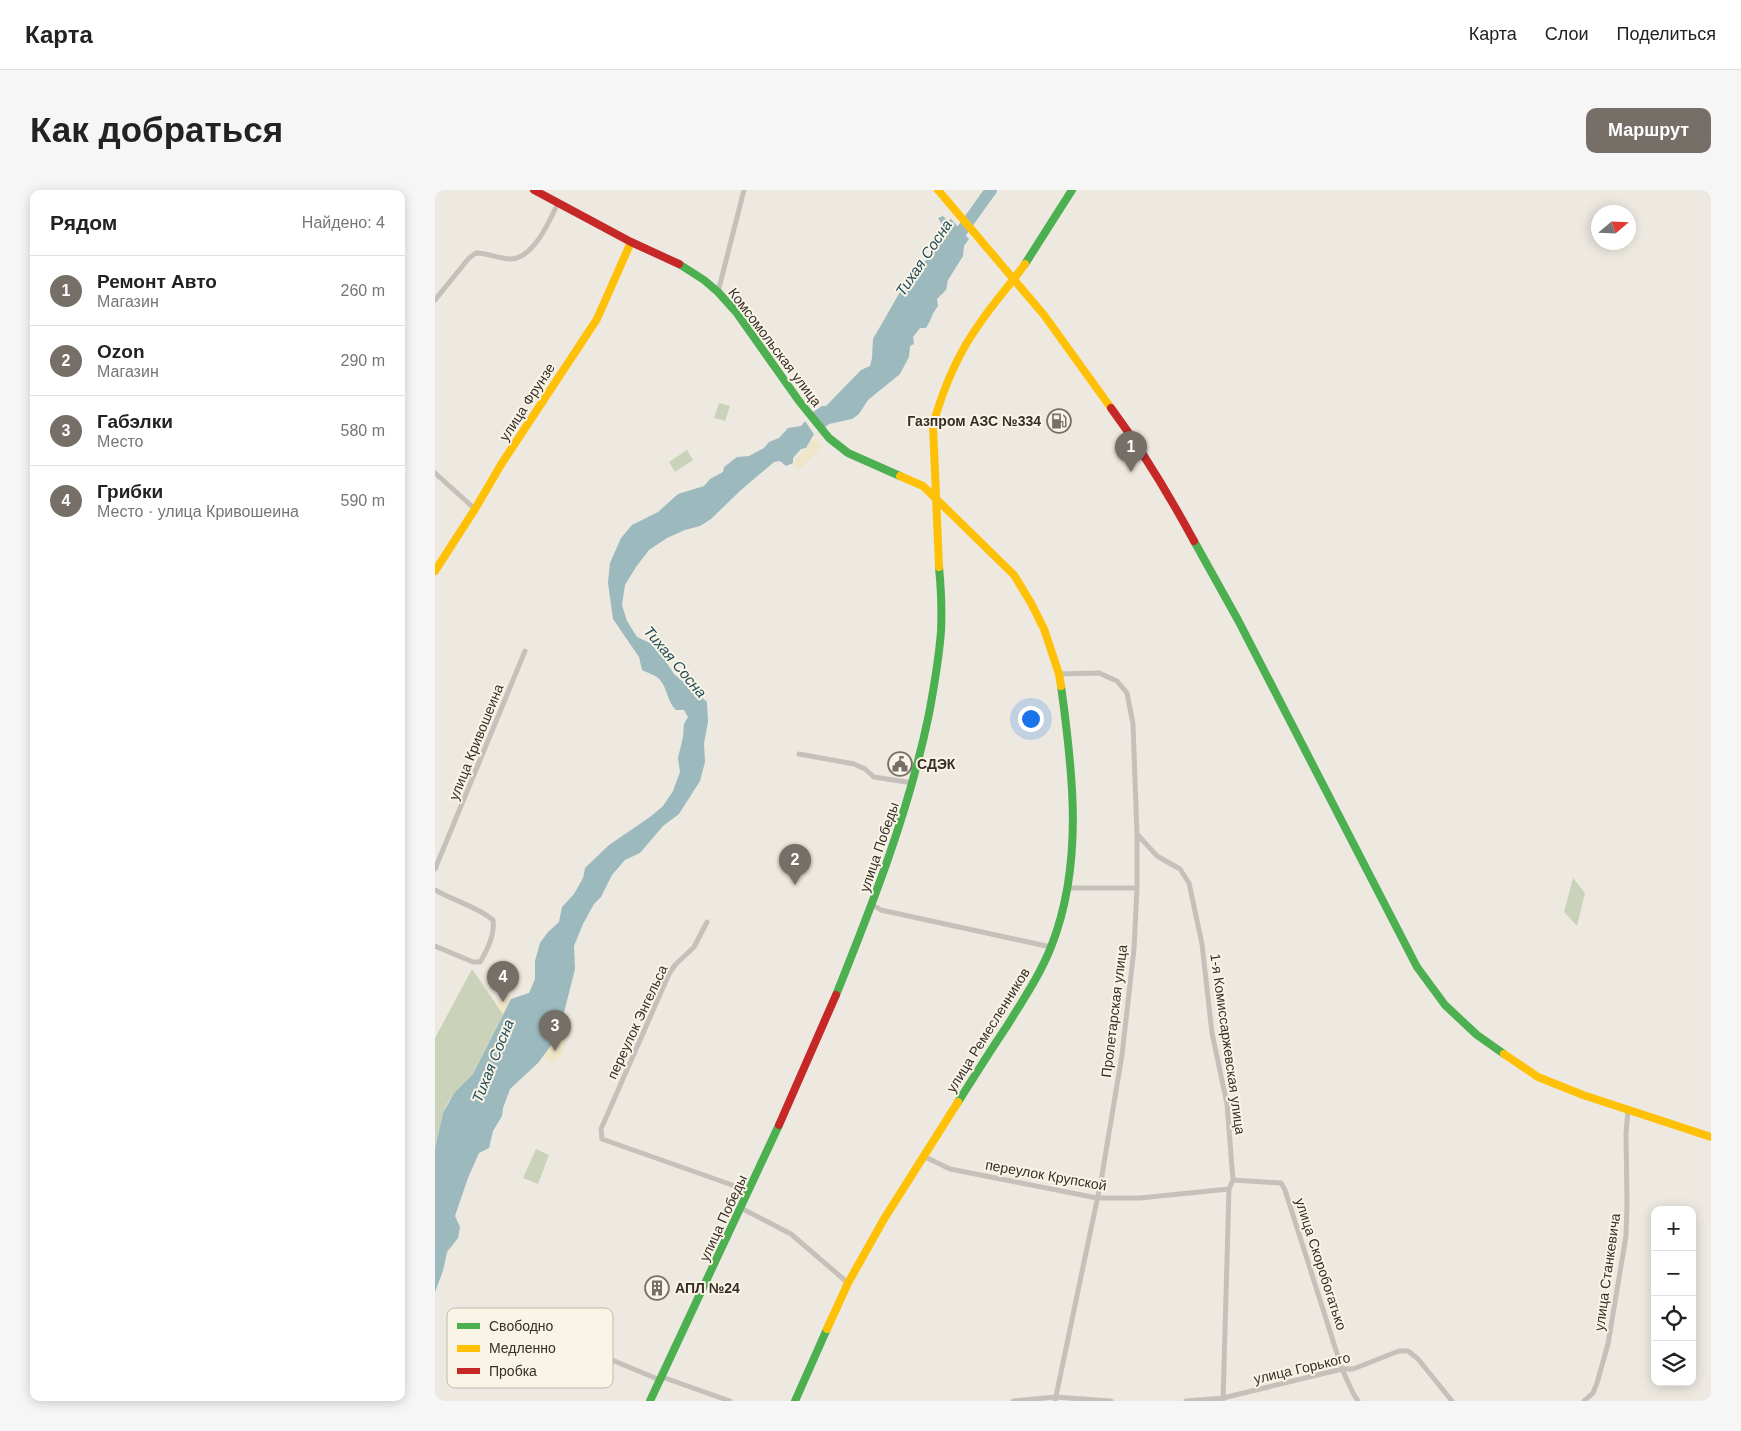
<!DOCTYPE html>
<html lang="ru">
<head>
<meta charset="utf-8">
<style>
  :root { --surface:#fff; --page:#f6f6f6; --text:#222; --muted:#767676; --line:#e0e0e0; --accent:#766f68 }
  body { margin:0; font-family:Helvetica,sans-serif; background:var(--page); color:var(--text) }
  .controls { position:absolute; right:15px; bottom:15px; display:grid; overflow:hidden; border-radius:10px; box-shadow:0 2px 12px #0003 }
  .controls button { width:45px; height:45px; display:grid; place-items:center; padding:0; border:0; border-bottom:1px solid var(--line); background:var(--surface); color:var(--text); font:25px sans-serif }
  .compass { position:absolute; left:1156px; top:15px; width:45px; height:45px; border-radius:50%; background:var(--surface); box-shadow:0 2px 12px #0003; rotate:71deg }
  .you { position:absolute; left:595px; top:528px; width:18px; height:18px; margin:-12px; border:4px solid #fff; border-radius:50%; background:#1a73e8; box-shadow:0 0 0 8px #1a73e833 }
  .badge { display:grid; place-items:center; width:32px; height:32px; border-radius:50%; background:var(--accent); color:#fff; font-size:16px; font-weight:700 }
  .pin { position:absolute; translate:-50% -41px; filter:drop-shadow(0 1px 2px #0008) }
  .pin::after { content:''; position:absolute; top:26px; width:18px; height:15px; background:inherit; clip-path:polygon(0 0,100% 0,50% 100%) }
  .list { margin:0; padding:0; list-style:none }
  h2 { display:flex; justify-content:space-between; align-items:center; height:65px; margin:0; padding:0 20px; font-size:21px }
  h2 small { font-size:16px; font-weight:400; color:var(--muted) }
  .list li { display:grid; grid-template-columns:32px 1fr auto; gap:15px; align-items:center; box-sizing:border-box; height:70px; padding:0 20px; border-top:1px solid var(--line) }
  .list b { display:block; font-size:19px; white-space:nowrap }
  .list p { margin:0; font-size:16px; white-space:nowrap; color:var(--muted) }
  .list em { font-size:16px; font-style:normal; color:var(--muted) }
  .icon { flex:none; width:28px; height:28px; fill:none; stroke:currentColor; stroke-width:2; stroke-linecap:round; stroke-linejoin:round }
  .map { position:relative; flex:none; width:1276px; height:1211px; overflow:hidden; border-radius:10px }
  header { display:flex; align-items:center; gap:30px; box-sizing:border-box; height:70px; padding:0 25px; background:var(--surface); border-bottom:1px solid var(--line) }
  header strong { font-size:24px }
  nav { display:flex; gap:28px; margin-inline-start:auto; font-size:18px }
  .intro { display:flex; align-items:center; justify-content:space-between; box-sizing:border-box; height:120px; padding:0 30px }
  h1 { margin:0; font-size:35px }
  .button { padding:12px 22px; border-radius:10px; background:var(--accent); color:#fff; font-size:18px; font-weight:700 }
  main { display:flex; gap:30px; padding:0 30px }
  aside { flex:1; background:var(--surface); border-radius:10px; box-shadow:0 2px 12px #0003 }
  .map>svg:first-child { display:block }
</style>
</head>
<body>
<header>
<strong>Карта</strong>
<nav><a>Карта</a><a>Слои</a><a>Поделиться</a></nav>
</header>
<div class="intro"><h1>Как добраться</h1><a class="button">Маршрут</a></div>
<main>
<aside>
<h2>Рядом<small>Найдено: 4</small></h2>
<ul class="list">
<li><span class="badge">1</span><div><b>Ремонт Авто</b><p>Магазин</p></div><em>260 m</em></li>
<li><span class="badge">2</span><div><b>Ozon</b><p>Магазин</p></div><em>290 m</em></li>
<li><span class="badge">3</span><div><b>Габэлки</b><p>Место</p></div><em>580 m</em></li>
<li><span class="badge">4</span><div><b>Грибки</b><p>Место · улица Кривошеина</p></div><em>590 m</em></li>
</ul>
</aside>
<div class="map">
<svg width="1276" height="1211" viewBox="0 0 1276 1211">
  <rect width="100%" height="100%" fill="#ede9e0"/>
  <path fill="#cad3ba" d="M284,213L295,216L290,231L279,228Z
    M252,260L258,270L240,282L234,272Z
    M1138,688L1150,703L1142,736L1129,722Z
    M37,779L68,824L38,884L19,903L13,912L8,923L0,959V848Z
    M101,959L114,965L103,994L88,988Z"/>
  <path fill="#eee6c6" d="M380,248L386,257L364,280L358,273Z
    M71,802L76,809L68,824L61,815L68,803Z
    M123,846L131,853L127,864L116,874L108,866Z"/>
  <path fill="#9cb9be" d="M508,26L513,31L516,29L534,49L529,56L528,66L513,90L511,100L502,109L503,116C496,125 497,129 491,138H485L478,147L479,154L475,156L474,167L465,184L433,210L424,224L417,229L394,234L387,240L375,224L387,216H391L426,180L435,176L437,168L438,149L465,102L474,91L480,90C483,86 484,81 487,76C496,61 516,46 503,28Z
    M370,231L379,244L371,258L366,259L358,268V273L351,276L345,271L339,272L306,300L276,329L265,336L250,340L232,348L214,360L201,377L190,395L187,415L192,431L202,447L215,453L226,464L239,484L272,512L273,532L269,553L270,572L265,591L244,624L228,636L205,663L190,670L177,685L166,707L159,714L148,734L139,756L140,779L123,846L103,873L75,899L68,918L67,926L58,941L54,958L44,963L33,988L20,1026L25,1037L23,1048L12,1062L8,1081L0,1102V959L8,923L19,903L38,884L76,809L94,803L100,789V771L105,753L113,742L124,732L127,717L139,704L148,688L150,678L174,655L215,627L228,616L238,601L245,582L243,568L248,547L249,534L253,527L249,520H241C232,512 233,498 224,489C221,485 212,483 207,480L204,467L178,429L173,393L175,373L186,348L197,335L223,322L243,304L269,296L275,289L288,282L289,277L302,267L314,266L329,258L334,252L344,248L353,238L366,236Z"/>
  <g fill="none" stroke-linecap="round" stroke-linejoin="round">
    <path stroke="#9cb9be" stroke-width="12" d="M518,53L556,0"/>
    <path stroke="#c5c0b9" stroke-width="5" d="M283,102L309,0
      M0,110L34,68L41,63C53,63 65,69 76,69C99,68 115,30 123,13
      M0,283L40,319
      M364,564L419,574L430,579L439,587L478,593
      M702,644L722,666L745,679L754,693L767,754L777,843L792,914L798,990L794,999L788,1211
      M0,679L90,461
      M632,698H702
      M0,700C19,711 41,716 58,730C60,744 53,759 45,772H38L0,756
      M438,715L446,720L616,757
      M272,732L259,757L240,775L234,784L166,939L167,949L300,996L314,1002
      M488,966L515,979L662,1008H705L794,999
      M798,990L846,993L850,1000L907,1179L918,1203L923,1211
      M306,1018L356,1044L413,1093
      M81,1136L148,1158L225,1190
      M227,1187L295,1211
      M578,1211L620,1207L676,1211
      M620,1211L666,991L687,865L699,759L702,698V644L698,534L692,503L682,491L664,483L624,484
      M751,1211L788,1208L907,1179H918L964,1161H973L983,1169L1017,1211
      M1149,1211L1158,1203L1162,1193L1173,1154L1191,1046L1192,1013L1191,943L1193,920"/>
    <path stroke="#4caf50" stroke-width="8" d="M244,74L269,90L283,102L301,122L364,211L394,248L413,263L465,286
      M590,74L637,0
      M759,351L803,430L982,777L1010,815L1042,845L1069,864
      M401,805C438,713 474,621 494,524C499,497 504,469 506,441C507,420 506,398 504,377
      M523,912C539,887 555,861 572,836C588,810 605,785 616,757C649,674 638,582 626,496
      M215,1211L344,935
      M360,1211L392,1139"/>
    <path stroke="#ffc107" stroke-width="8" d="M503,0L609,125L676,218
      M465,286L488,296L579,385L596,413L609,439L624,484L626,496
      M504,377L498,235C508,199 523,163 545,133C559,112 576,94 590,74
      M0,381L40,319L67,273L162,129L196,52
      M1069,864L1103,887L1148,905L1276,947
      M392,1139L413,1093L449,1029L523,912"/>
    <path stroke="#c62828" stroke-width="8" d="M99,0L196,52L244,74
      M676,218C707,260 734,305 759,351
      M344,935L401,805"/>
  </g>
  <defs>
    <g id="fuel-ring" transform="scale(1.25)"><circle r="9.5" fill="#faf4e7" stroke="#766f68" stroke-width="1.5"/><path d="M-5.5-6h7V0h2V4h1.3V-2.5L3-4.5l.8-.8L6-3V5H2.5V1h-1V6h-7ZM-4.2-4.7v3.2H.2V-4.7Z" fill="#766f68"/></g>
    <g id="civic-ring" transform="scale(1.25)"><circle r="9.5" fill="#faf4e7" stroke="#766f68" stroke-width="1.5"/><path d="M-.6-6.5H3V-4.5H.6V-3L4-1V1h2V6H-6V1h2V-1L-.6-3ZM-1.2 2.5V6h2.4V2.5Z" fill="#766f68"/></g>
    <g id="building-ring" transform="scale(1.25)"><circle r="9.5" fill="#faf4e7" stroke="#766f68" stroke-width="1.5"/><path d="M-4-6H4V6H1V3H-1V6H-4ZM-2.5-4.3h1.7v1.8h-1.7ZM.8-4.3h1.7v1.8H.8ZM-2.5-1h1.7V.8h-1.7ZM.8-1h1.7V.8H.8Z" fill="#766f68"/></g>
  </defs>
  <g fill-rule="evenodd">
    <use href="#fuel-ring" x="624" y="231"/>
    <use href="#civic-ring" x="465" y="574"/>
    <use href="#building-ring" x="222" y="1098"/>
  </g>
  <g text-anchor="middle" stroke-width="4" stroke-linejoin="round" paint-order="stroke">
    <g font-size="14" fill="#362e27" stroke="#faf4e7">
      <text transform="translate(340 157) rotate(53)" y="5">Комсомольская улица</text>
      <text transform="translate(92 212) rotate(-57)" y="5">улица Фрунзе</text>
      <text transform="translate(41 552) rotate(-68)" y="5">улица Кривошеина</text>
      <text transform="translate(444 657) rotate(-71)" y="5">улица Победы</text>
      <text transform="translate(679 821) rotate(-83)" y="5">Пролетарская улица</text>
      <text transform="translate(202 832) rotate(-65)" y="5">переулок Энгельса</text>
      <text transform="translate(553 840) rotate(-58)" y="5">улица Ремесленников</text>
      <text transform="translate(793 854) rotate(82)" y="5">1-я Комиссаржевская улица</text>
      <text transform="translate(611 985) rotate(10)" y="5">переулок Крупской</text>
      <text transform="translate(288 1028) rotate(-65)" y="5">улица Победы</text>
      <text transform="translate(886 1074) rotate(72)" y="5">улица Скоробогатько</text>
      <text transform="translate(1172 1082) rotate(-82)" y="5">улица Станкевича</text>
      <text transform="translate(867 1178) rotate(-13)" y="5">улица Горького</text>
    </g>
    <g font-size="14" font-weight="bold" fill="#362e27" stroke="#faf4e7" text-anchor="start">
      <text x="606" y="236" text-anchor="end">Газпром АЗС №334</text>
      <text x="482" y="579">СДЭК</text>
      <text x="240" y="1103">АПЛ №24</text>
    </g>
    <g font-size="15" font-style="italic" fill="#1c4b59" stroke="#faf4e7">
      <text transform="translate(489 68) rotate(-56)" y="5">Тихая Сосна</text>
      <text transform="translate(240 472) rotate(50)" y="5">Тихая Сосна</text>
      <text transform="translate(58 871) rotate(-68)" y="5">Тихая Сосна</text>
    </g>
  </g>
  <rect x="12" y="1118" width="166" height="80" rx="8" fill="#faf4e7" stroke="#bfb9ad" stroke-width="1"/>
  <rect x="22" y="1133" width="23" height="6" fill="#4caf50"/>
  <rect x="22" y="1155" width="23" height="7" fill="#ffc107"/>
  <rect x="22" y="1178" width="23" height="6" fill="#c62828"/>
  <g font-size="14" fill="#362e27">
    <text x="54" y="1141">Свободно</text>
    <text x="54" y="1163">Медленно</text>
    <text x="54" y="1186">Пробка</text>
  </g>
</svg>
<div class="controls">
<button>+</button>
<button>−</button>
<button><svg class="icon" aria-label="locate" viewBox="0 0 24 24"><circle cx="12" cy="12" r="6"/><path d="M12 2v4M12 18v4M2 12h4M18 12h4"/></svg></button>
<button><svg class="icon" aria-label="layers" viewBox="0 0 24 24"><path d="M12 4l9 5-9 5-9-5zM3 14l9 5 9-5"/></svg></button>
</div>
<svg class="compass" viewBox="-18 -18 36 36"><path d="M0-13l5 13h-10z" fill="#e53935"/><path d="M0 13l5-13h-10z" fill="#767676"/></svg>
<div class="you"></div>
<div class="pin badge" style="left:696px;top:282px">1</div>
<div class="pin badge" style="left:360px;top:695px">2</div>
<div class="pin badge" style="left:120px;top:861px">3</div>
<div class="pin badge" style="left:68px;top:812px">4</div>
</div>
</main>
</body>
</html>
